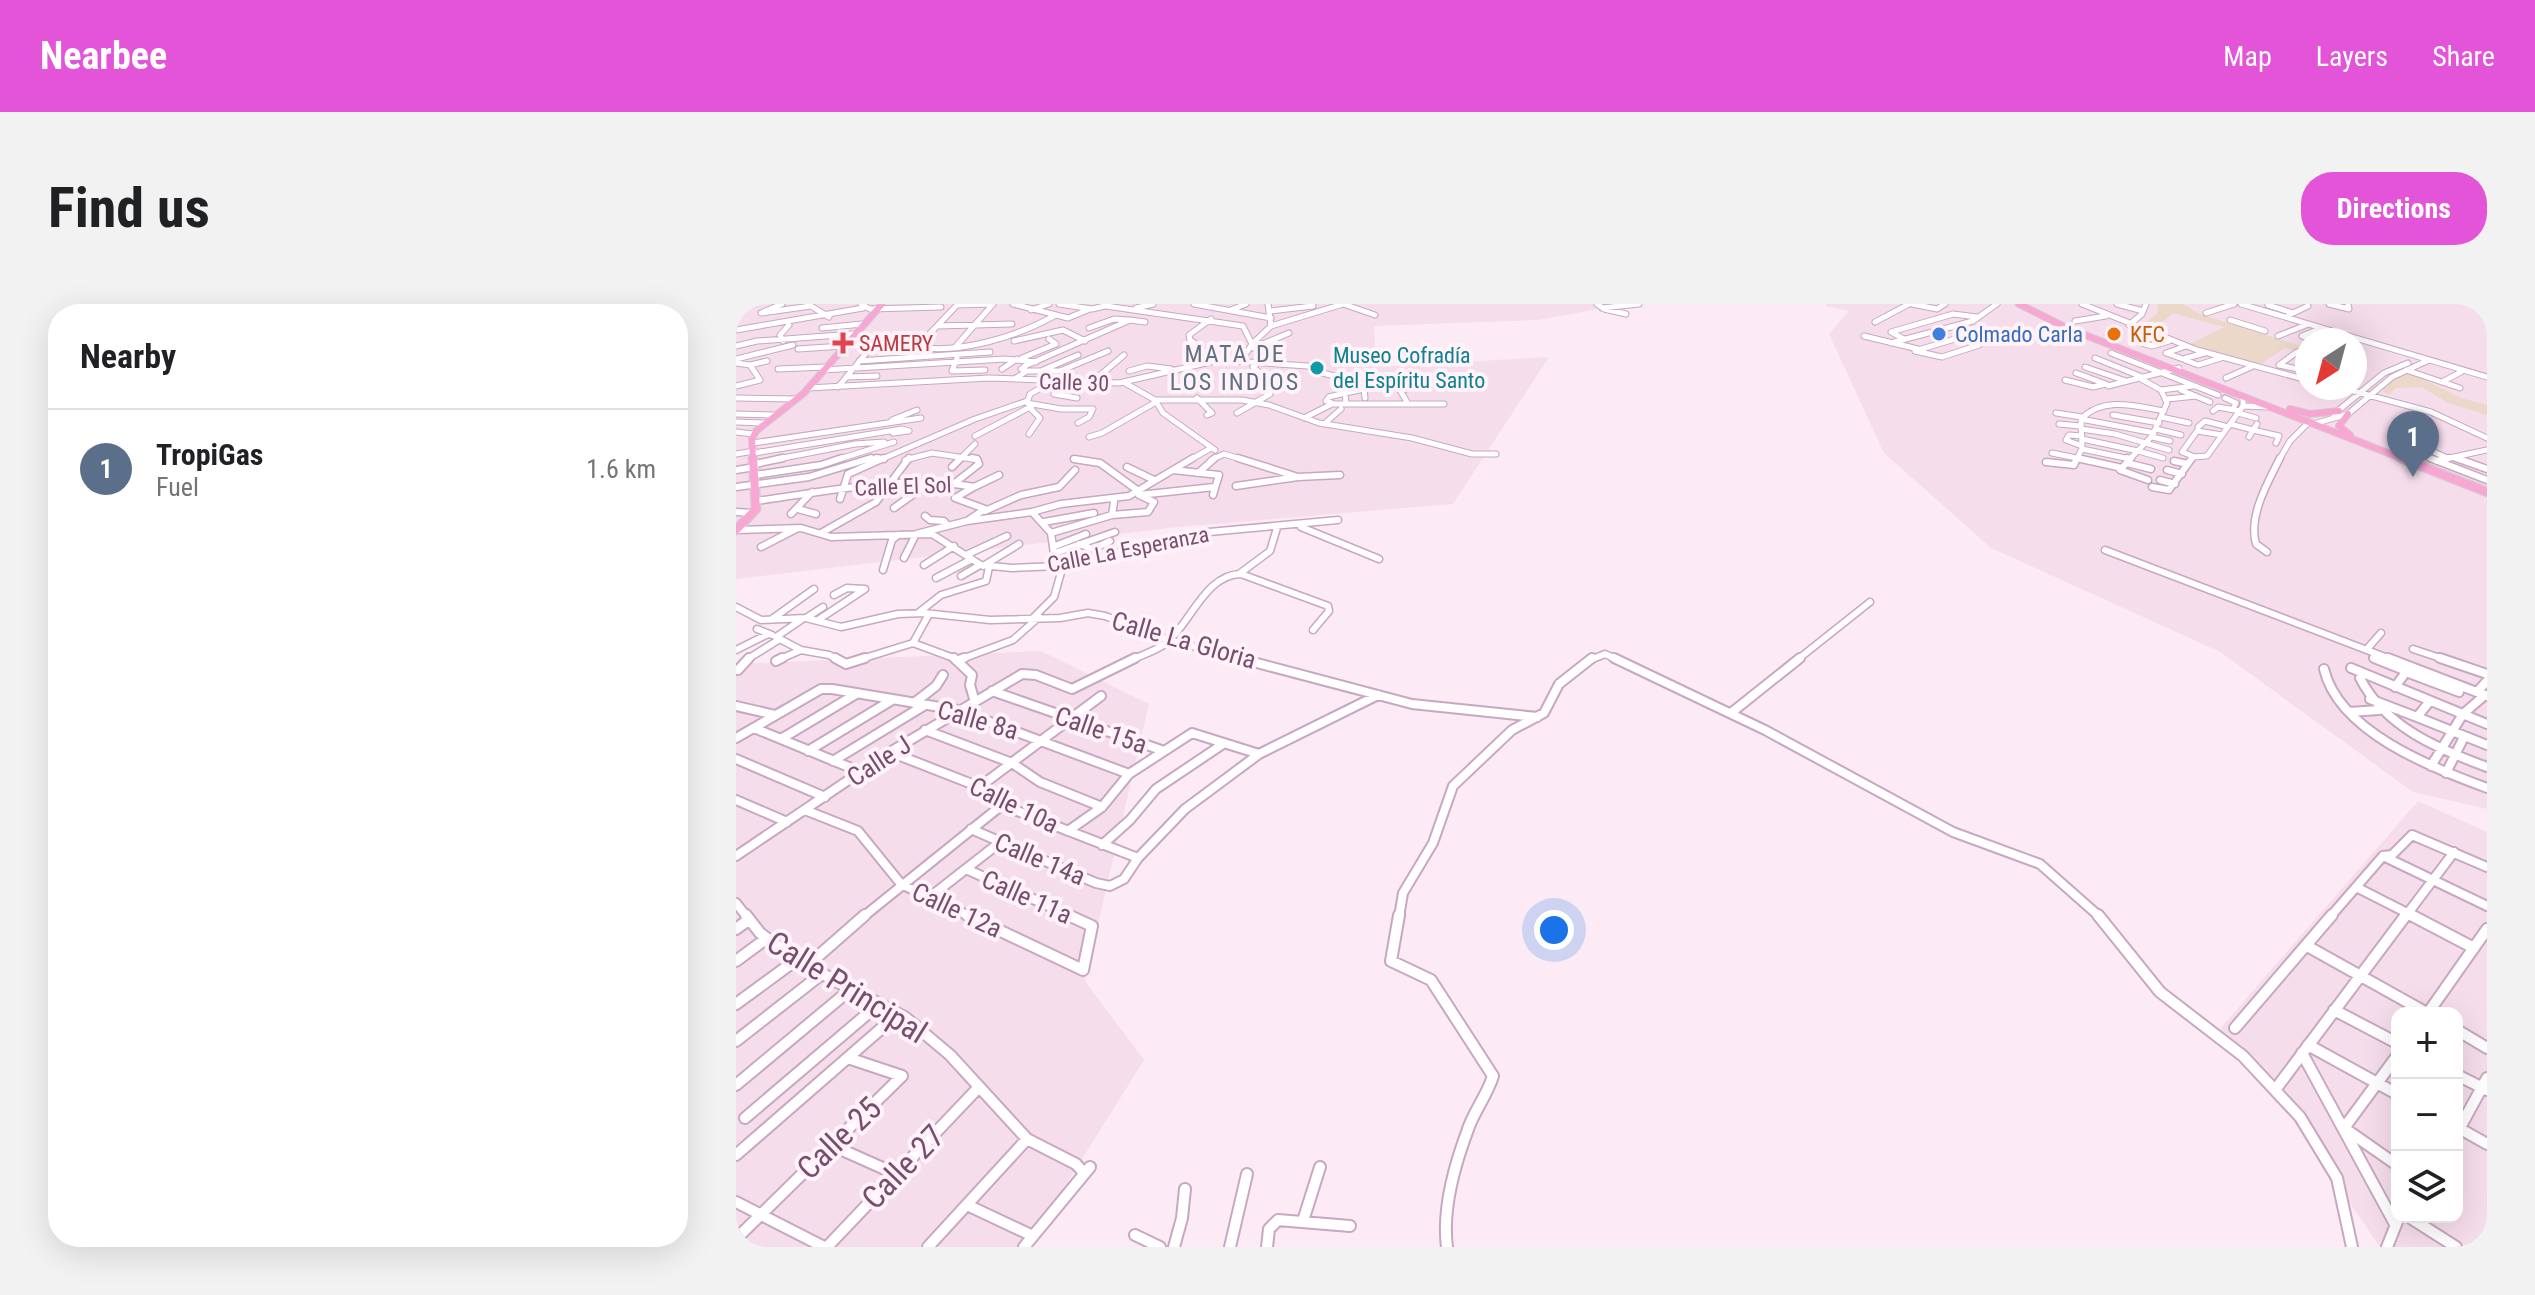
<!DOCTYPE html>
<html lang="en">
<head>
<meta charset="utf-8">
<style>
  :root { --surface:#fff; --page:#f2f2f2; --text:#202124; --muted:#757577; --line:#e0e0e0; --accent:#e354d9 }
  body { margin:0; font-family:"Roboto Condensed",sans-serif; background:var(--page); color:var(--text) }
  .controls { position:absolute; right:24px; bottom:24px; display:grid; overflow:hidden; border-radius:16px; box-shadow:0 8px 32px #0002 }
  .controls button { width:72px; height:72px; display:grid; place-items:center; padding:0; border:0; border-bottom:2px solid var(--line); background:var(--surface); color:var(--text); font:40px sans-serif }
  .compass { position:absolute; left:1559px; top:24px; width:72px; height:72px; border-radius:50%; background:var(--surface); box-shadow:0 8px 32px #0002; rotate:216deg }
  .you { position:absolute; left:818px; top:626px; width:28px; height:28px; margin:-20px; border:6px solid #fff; border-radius:50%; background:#1a73e8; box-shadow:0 0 0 12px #1a73e833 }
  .badge { display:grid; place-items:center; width:52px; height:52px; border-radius:50%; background:var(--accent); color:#fff; font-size:26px; font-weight:700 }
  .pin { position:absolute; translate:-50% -66px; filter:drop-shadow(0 2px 4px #0008) }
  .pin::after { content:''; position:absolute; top:42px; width:28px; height:24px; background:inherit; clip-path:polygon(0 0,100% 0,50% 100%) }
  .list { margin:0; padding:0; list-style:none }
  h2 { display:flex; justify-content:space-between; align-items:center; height:104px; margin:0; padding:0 32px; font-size:34px }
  h2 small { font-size:26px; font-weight:400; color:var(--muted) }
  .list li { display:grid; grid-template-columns:52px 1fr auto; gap:24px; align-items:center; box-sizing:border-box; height:120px; padding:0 32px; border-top:2px solid var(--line) }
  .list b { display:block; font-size:30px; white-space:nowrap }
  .list p { margin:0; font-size:26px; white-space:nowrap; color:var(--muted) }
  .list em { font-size:26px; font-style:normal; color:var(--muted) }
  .icon { flex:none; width:44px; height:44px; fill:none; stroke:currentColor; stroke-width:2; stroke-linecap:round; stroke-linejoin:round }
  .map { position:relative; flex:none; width:1751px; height:943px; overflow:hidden; border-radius:32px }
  header { display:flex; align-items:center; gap:48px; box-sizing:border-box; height:112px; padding:0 40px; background:var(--accent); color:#fff }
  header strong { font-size:38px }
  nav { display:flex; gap:44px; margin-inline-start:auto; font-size:28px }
  .intro { display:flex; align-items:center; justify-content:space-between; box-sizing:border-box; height:192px; padding:0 48px }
  h1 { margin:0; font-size:56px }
  .button { padding:20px 36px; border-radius:32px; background:var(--accent); color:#fff; font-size:28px; font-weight:700 }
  main { display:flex; gap:48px; padding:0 48px }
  aside { flex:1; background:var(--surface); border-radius:32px; box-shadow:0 8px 32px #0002 }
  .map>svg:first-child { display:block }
</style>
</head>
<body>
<header>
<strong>Nearbee</strong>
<nav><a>Map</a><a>Layers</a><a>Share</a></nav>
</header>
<div class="intro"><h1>Find us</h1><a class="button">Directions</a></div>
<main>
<aside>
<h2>Nearby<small></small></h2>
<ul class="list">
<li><span class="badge" style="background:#5c6f8a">1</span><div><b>TropiGas</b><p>Fuel</p></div><em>1.6 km</em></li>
</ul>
</aside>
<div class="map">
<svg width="1751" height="943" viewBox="0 0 1751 943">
  <rect width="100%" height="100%" fill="#fcebf5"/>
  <path fill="#f6ddec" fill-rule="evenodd" d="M0,0H888L803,16L638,22L640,63L813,53L717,200L442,223L0,275Z
    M1090,0H1751V505L1677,488L1484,348L1255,244L1148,149L1093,30L1113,7L1089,2ZM1571,36H1619V84H1571Z
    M305,347L413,400L349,677L408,756L291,943H0V360Z
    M1682,497L1751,528V943H1644L1514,753L1482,727ZM1661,709H1721V913H1661Z"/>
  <path fill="#ebd8c9" d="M1422,0H1447L1464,10L1571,44V50L1549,44L1524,61L1454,40L1488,23L1437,9L1415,27L1404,22L1421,10Z
    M1668,66L1725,94L1751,101V111L1712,99L1686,83L1660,84L1654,91L1647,88V83Z"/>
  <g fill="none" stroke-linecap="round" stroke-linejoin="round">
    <g stroke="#c8a8c0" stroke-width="7">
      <path id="minor-far3" d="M46,0L25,9L75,2L93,13
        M125,0L134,5L205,3
        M277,0L332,14L354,5
        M323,0L356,5L373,1
        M458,0L535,14
        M607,0L639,11
        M861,0L868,5L890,10
        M1176,0L1201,5L1209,0
        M1346,0L1461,46L1571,76
        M1381,0L1407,7
        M1505,0L1751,73
        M1593,0L1613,5L1612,0
        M221,1L257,0
        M1532,1L1557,9
        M370,2L507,22L516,40L506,56
        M0,4L16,0
        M400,4L417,0
        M866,4L903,0
        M295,6L313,0
        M495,6L510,0
        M534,7L577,2
        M1470,9L1498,0
        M1553,11L1572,2
        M394,16L409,18
        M1494,16L1529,27
        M1339,17L1370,12
        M1139,18L1173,0
        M1393,21L1406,10L1410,0
        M201,22L276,20
        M535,22L607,0
        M86,24L126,20
        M353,24L378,15L393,16
        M0,26L127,4
        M1128,32L1182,45
        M1542,32L1570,21
        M1168,35L1155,28L1217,10L1241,13
        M1422,36L1414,34L1402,38L1416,42L1433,37
        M1577,36L1566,32L1583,25
        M47,37L44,31L53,21
        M278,37L327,26L349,37
        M1155,39L1237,17L1261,0
        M516,40L535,22L532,0
        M221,41L257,0
        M0,42L21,37L117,30
        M1450,42L1430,49L1447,55L1469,49
        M181,43C224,50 280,33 318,12
        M181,43L222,0
        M466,44L454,36L453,31L475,15
        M517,44L553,29
        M62,45L107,42
        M1179,47L1206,53L1243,41
        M1179,47L1222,34
        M1561,48L1543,61L1571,67
        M1375,49L1482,91
        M221,54L216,67L249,66
        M286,54L320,40L313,35
        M1359,54L1406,73
        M0,55L57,41
        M1449,56L1462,61L1485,54
        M123,57L254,48
        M0,59L14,61L24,76L0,82
        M14,61L31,57
        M1349,63L1390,77
        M42,65L90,63
        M266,65L281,55
        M87,66L269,55L300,58
        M307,66L342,51
        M1670,66L1724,84
        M291,67H324L372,47
        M393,67L411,62L435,65
        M1340,69L1370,80
        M110,73L141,72
        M280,74L291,67L285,65L289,62L394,16
        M1490,74L1515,63
        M1329,76L1357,83L1370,80
        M651,78L664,86L671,98
        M1706,78L1725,68
        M314,79L294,90L291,99L325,105H357L353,113L342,119
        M325,79L318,90L341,94
        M355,79L388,51
        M389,79L419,96H506L533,101L583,119L676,134L736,150H760
        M1372,82L1443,64
        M102,83L132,47
        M72,84L253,74L383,79L483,56L572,62L579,67L629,80L628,85
        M1606,84L1695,108L1751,134
        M664,86L693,81
        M1425,86L1457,82
        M1445,86L1474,98
        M609,89L628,85L629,94
        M0,94L61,95
        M461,94L476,109L471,111
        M1489,94L1500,99L1497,105
        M1431,95L1460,92
        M419,96L427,109L479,146
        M596,99L590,97L593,93L609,89L610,100
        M1507,102L1531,103
        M1477,107L1482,103L1504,107
        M501,109L534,90L531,75L517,63L524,57
        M1320,109L1346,113
        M1502,109L1520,114
        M0,110L39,111
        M1598,110L1648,69L1672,59
        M1377,111L1423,119
        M1425,113L1453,119
        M568,114L596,100H708
        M1345,115L1418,129
        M156,116L181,106
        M0,118L28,119
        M1581,119L1612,110L1656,73L1693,56
        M588,120L605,105
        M1323,120L1344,122
        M1494,120L1517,126L1513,133
        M1521,120L1517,126L1543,132L1540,139
        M1462,123L1469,117L1492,123
        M1345,125L1379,130L1433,146
        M1420,125L1445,131
        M0,128L17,130
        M293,130L304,114L295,105
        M239,132L296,102
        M1346,132L1333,131L1330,136L1346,142
        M353,133L366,129L420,98
        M1416,133L1434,137
        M1346,135L1402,147
        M17,139L185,114
        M1683,141L1711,154
        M1346,145L1394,155
        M1672,146L1699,156
        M1402,147L1427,154
        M18,149L166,125L173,127L157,129
        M1316,149L1350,156
        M0,150L18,147
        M1459,153L1446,148L1461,127L1486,131
        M1719,154L1726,156
        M338,155L347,156
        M37,156L119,140L148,138
        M100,156L158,138
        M128,156L148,155
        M144,156L239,115L291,97
        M169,156L196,149L242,156
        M223,156L239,140
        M454,156L475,144
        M475,156L488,150L508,156
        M1340,156L1346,145L1345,115C1368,92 1399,102 1428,107
        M1393,156L1416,132L1431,99L1425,86L1405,75
        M1455,156L1457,153L1471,152L1507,102V93
        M1543,156L1554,137L1572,119
        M1704,156L1751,146"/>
    </g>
    <g stroke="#c8a8c0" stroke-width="9">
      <path id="minor-far2" d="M140,154L148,155
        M502,154L562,173
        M1341,154L1386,164
        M1391,154L1394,155
        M1395,154L1384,166L1412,176
        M1694,154L1751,176
        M1720,154L1751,165
        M338,155L364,159L401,186
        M1438,157L1452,160
        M1701,157L1713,154
        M1310,158L1338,161L1341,154
        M1391,159L1415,165
        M19,160L47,154
        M216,163L225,154
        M391,163L418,176
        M0,166L19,163
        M437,166L483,171L477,191
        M1431,166L1446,170
        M462,169L479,154
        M19,171L85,161L106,154
        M1424,176L1439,180
        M220,178L243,160L241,155L236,154
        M500,182L562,173L604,171
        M0,183L73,173L135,154
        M238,183L263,171
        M1416,183L1433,186L1456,154
        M403,191L478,183
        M104,195L112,170L148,154
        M20,197C88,188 171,170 238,183L219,194L249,205L231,217
        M158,204L192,180
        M62,205L80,210
        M249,207L285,191L323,183L339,166
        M0,208L17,209
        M296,208L325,200L393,192L457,154
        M55,210L76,188
        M376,211L412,208L418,198L403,191
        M189,212L194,216L208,217L212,222
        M308,218L358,209
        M565,223L643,255
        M0,226L65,224L95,233L196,230L245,261L276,264L322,262L473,228L602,216
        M85,229L140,198L173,154
        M315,229L376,211L378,198
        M343,240L357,245L374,237
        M319,242L350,230
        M25,243L60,225
        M1369,246L1657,356
        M1531,248L1520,240C1512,212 1532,178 1544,154
        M319,249L379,228
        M230,251L271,232
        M168,254L180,230L231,217L296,208L315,229L319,257L315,262
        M188,261L218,242
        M247,262L283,240
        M147,266L156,236L162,231
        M503,270L534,247L541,224
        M225,272L244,261
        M200,274L236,255
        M0,303L25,316L70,314L105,323L162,310L188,309L254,316L324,314L352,309L369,312L433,336L510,356
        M182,309L205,291L250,277L253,263
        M298,313L318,293L326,265L322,262
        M70,314L87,303
        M36,315L78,285
        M65,316L40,333L65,346L93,351L103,356
        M82,316L129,285L111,284L98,291
        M21,325L36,331
        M177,339L223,356
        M1631,345L1645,329
        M1677,345L1710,356
        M0,346L32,330
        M1638,354L1643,356
        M10,356L44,335
        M42,356L65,346
        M122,356L177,339L193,310
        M223,356L277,336L303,313
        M395,356C406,351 419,347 429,340C454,321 469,270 505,270L592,302L593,307L577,326
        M854,356L869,350L882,356
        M1061,356L1134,298"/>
    </g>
    <g stroke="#c8a8c0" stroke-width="12">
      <path id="minor-far1" d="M99,354L110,360L129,354
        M218,354L236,371L234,381L239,398
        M502,354L676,400L801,413
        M878,354L1029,426L1217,528L1304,560L1364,613
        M1638,354L1673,368
        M1652,354L1751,392
        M1704,354L1751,370
        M223,356L228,354
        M40,357L46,354
        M1615,364L1751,420
        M1588,365C1603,428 1695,463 1751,484
        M2,366L13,354
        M1624,374C1649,423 1702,445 1751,463
        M1659,383L1670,368L1723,388
        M256,387L428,447
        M1741,388L1751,377
        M1634,395L1681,413L1694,397
        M178,399L200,382L207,371
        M0,402L39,411
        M1613,408L1643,406
        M995,409L1064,354
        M1681,413L1751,441
        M18,424L125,468
        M189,426L276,459L304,478L366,503
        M0,434L85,385H96L222,406L393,470
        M45,435L120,390
        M72,447L156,396
        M154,448L236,480L266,501L402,554
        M0,455L89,493
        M97,457L189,401
        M1695,462L1727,410L1749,391
        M1710,469L1728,433
        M242,484L365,392
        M0,496L51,518
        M69,506L122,527L165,580L235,613
        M235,525L360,579L374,582L388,575L402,554L449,505L523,450L642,391
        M332,527L366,503L393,470L456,429L523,450
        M366,541L394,516L420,485L487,440
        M0,552L154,448L286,370L300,371L336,385L399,354
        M1647,552L1751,602
        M230,565L337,613
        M1620,583L1679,613
        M194,593L263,539
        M0,599L11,613
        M127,613L266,501
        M663,613L667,589L697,539L717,482L776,426L808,409L823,380L856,354
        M1594,613L1647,552L1656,551L1676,531L1751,563
        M1669,613L1718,548"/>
    </g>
    <g stroke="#c8a8c0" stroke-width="14">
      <path id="minor" d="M10,611L24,629L60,656L170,714L214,751L291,835L340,860L348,869
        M231,611L347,666L356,622L332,611
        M663,611L655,657L695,676L757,772C751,792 737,808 731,828C718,863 706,906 711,943
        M1362,611L1424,688L1507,752L1564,813L1601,874L1616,943
        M1675,611L1738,644
        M0,625L11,617
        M1571,642L1691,709
        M0,657L31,634
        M72,661L129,611
        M0,700L60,656
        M1598,706L1661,739
        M1692,709L1751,625
        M1499,724L1596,611
        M1721,726L1751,744
        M0,737L87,669
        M1572,741L1661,790
        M1566,749L1659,920
        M1721,771L1751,786
        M0,781L115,685
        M1539,786L1670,611
        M9,814L143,700
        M1721,823L1751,840
        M1608,824L1661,752
        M1608,824L1661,861
        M1721,829L1751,774
        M95,841L160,870
        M0,851L162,710
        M0,898L88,943
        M231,901L297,932
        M1673,913L1720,943
        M567,917L584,863
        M399,931L424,943
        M0,935L166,772L112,754
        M91,943L243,783
        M192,943L291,835
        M288,943L354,863
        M438,943L446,914L449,885
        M494,943L511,870
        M531,943L533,925L542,916L614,922
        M1651,943L1663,913"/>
    </g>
    <g stroke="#d6cad4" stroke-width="8">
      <path id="major-far1" d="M1283,0L1331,24L1670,156
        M1554,105L1574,110L1603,107
        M1612,110L1603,122L1614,131
        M17,156L16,135L20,127L68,89L146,0"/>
    </g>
    <g stroke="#d6cad4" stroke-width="11">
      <path id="major" d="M1665,154L1751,188
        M0,226L20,205L17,154"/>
    </g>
    <use href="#minor-far3" stroke="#fff" stroke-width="5"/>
    <use href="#minor-far2" stroke="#fff" stroke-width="6"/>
    <use href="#minor-far1" stroke="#fff" stroke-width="8"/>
    <use href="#minor" stroke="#fff" stroke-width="10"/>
    <use href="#major-far1" stroke="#f8a6d2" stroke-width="6"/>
    <use href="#major" stroke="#f8a6d2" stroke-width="8"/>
  </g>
  <circle fill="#3f7fe0" stroke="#fff2f9" stroke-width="3" cx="1203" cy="30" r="8"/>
  <circle fill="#e8710a" stroke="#fff2f9" stroke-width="3" cx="1378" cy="30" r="8"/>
  <path fill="#e0444e" stroke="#fff2f9" stroke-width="3" d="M103 27h8v8h8v8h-8v8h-8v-8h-8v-8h8z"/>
  <circle fill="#0f9aa8" stroke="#fff2f9" stroke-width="3" cx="581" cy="64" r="8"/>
  <g text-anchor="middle" stroke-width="8" stroke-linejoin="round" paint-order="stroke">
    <g font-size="22" fill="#366cbe" stroke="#fff2f9" text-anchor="start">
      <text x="1219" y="38">Colmado Carla</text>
    </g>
    <g font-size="22" fill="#c56008" stroke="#fff2f9" text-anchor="start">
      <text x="1394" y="38">KFC</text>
    </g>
    <g font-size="22" fill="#be3a42" stroke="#fff2f9" text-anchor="start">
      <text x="123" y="47">SAMERY</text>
    </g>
    <g font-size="22" fill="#0d838f" stroke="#fff2f9" text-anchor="start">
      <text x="597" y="59">Museo Cofradía<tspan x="597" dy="25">del Espíritu Santo</tspan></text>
    </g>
    <g font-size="22" fill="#784e70" stroke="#fff2f9">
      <text transform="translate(338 78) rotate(2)" y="8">Calle 30</text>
      <text transform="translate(167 182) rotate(-2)" y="8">Calle El Sol</text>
      <text transform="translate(392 245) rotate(-11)" y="8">Calle La Esperanza</text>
    </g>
    <g font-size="24" letter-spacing="2" fill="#5e7185" stroke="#fff2f9">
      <text x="499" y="58">MATA DE<tspan x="499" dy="28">LOS INDIOS</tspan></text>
    </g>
    <g font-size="26" fill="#784e70" stroke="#fff2f9">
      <text transform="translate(448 336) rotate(16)" y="9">Calle La Gloria</text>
      <text transform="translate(242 416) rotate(16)" y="9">Calle 8a</text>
      <text transform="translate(365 426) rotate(19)" y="9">Calle 15a</text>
      <text transform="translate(143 457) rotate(-33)" y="9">Calle J</text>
      <text transform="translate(278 501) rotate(26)" y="9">Calle 10a</text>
      <text transform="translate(304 555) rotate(23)" y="9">Calle 14a</text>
      <text transform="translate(291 593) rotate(24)" y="9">Calle 11a</text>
      <text transform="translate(221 606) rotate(25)" y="9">Calle 12a</text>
    </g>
    <g font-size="32" fill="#784e70" stroke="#fff2f9">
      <text transform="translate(111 683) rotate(32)" y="11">Calle Principal</text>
      <text transform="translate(103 834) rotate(-44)" y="11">Calle 25</text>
      <text transform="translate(167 863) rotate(-46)" y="11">Calle 27</text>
    </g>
  </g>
</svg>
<div class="controls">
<button>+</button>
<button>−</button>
<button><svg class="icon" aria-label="layers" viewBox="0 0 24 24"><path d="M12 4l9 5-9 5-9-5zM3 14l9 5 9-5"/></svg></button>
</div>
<svg class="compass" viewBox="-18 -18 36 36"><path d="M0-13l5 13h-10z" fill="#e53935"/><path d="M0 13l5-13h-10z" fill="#757577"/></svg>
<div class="you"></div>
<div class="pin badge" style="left:1677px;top:173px;background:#5c6f8a">1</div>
</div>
</main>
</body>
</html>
